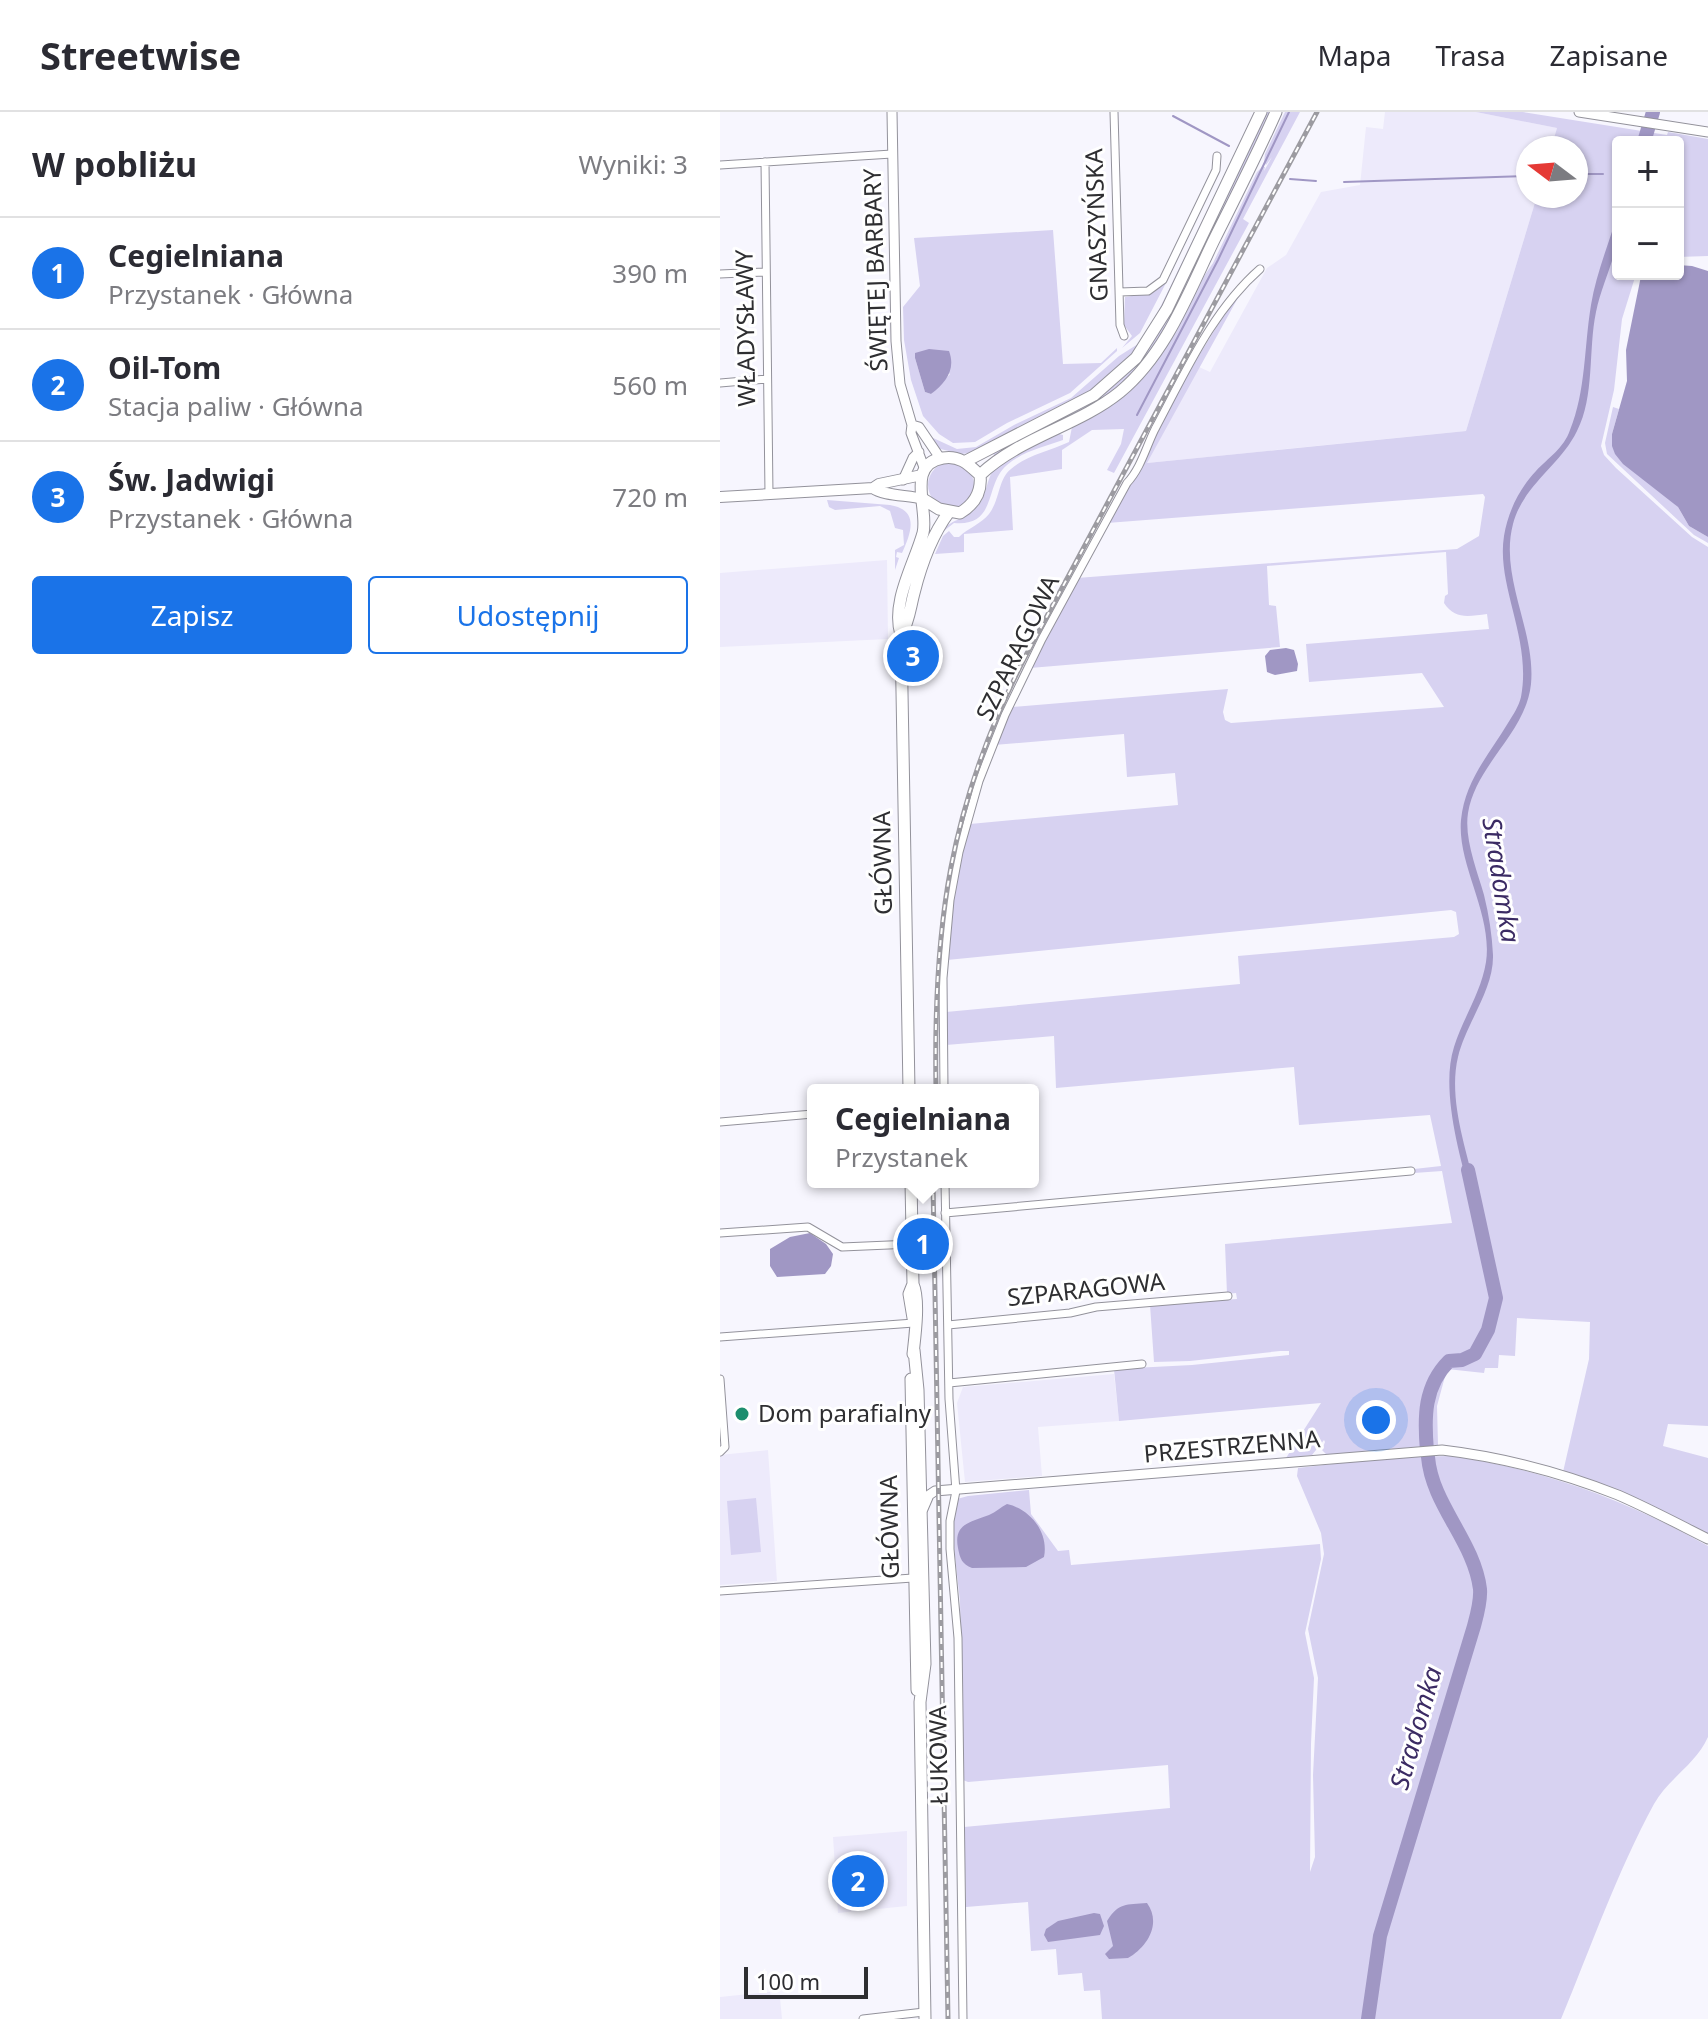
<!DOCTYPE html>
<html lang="pl">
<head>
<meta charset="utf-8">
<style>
  :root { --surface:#fff; --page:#f2f2f3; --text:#2b2b33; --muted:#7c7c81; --line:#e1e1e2; --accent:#1a73e8 }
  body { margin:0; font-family:"Noto Sans",sans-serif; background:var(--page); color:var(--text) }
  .controls { position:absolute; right:24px; top:24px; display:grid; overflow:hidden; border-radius:8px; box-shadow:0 2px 6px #0004 }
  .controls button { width:72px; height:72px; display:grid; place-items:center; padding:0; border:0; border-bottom:2px solid var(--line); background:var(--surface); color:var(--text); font:40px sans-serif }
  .compass { position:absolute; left:796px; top:24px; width:72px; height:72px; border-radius:50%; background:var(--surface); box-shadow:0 2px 6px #0004; rotate:286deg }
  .scale { position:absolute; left:24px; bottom:20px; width:124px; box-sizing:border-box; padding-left:8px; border:4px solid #2e2e31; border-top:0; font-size:22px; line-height:28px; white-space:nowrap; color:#2e2e31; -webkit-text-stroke:6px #fff; paint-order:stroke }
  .you { position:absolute; left:656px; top:1308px; width:28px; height:28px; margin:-20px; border:6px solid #fff; border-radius:50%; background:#1a73e8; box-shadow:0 0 0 12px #1a73e833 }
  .badge { display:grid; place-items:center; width:52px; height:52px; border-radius:50%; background:var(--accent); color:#fff; font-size:26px; font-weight:700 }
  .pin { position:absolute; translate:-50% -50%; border:4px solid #fff; box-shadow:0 2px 8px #0006 }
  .popup { position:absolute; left:87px; top:972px; width:232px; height:104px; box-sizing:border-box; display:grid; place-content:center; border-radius:8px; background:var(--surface); filter:drop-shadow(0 2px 6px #0005); font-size:26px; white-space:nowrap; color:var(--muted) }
  .popup b { font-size:30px; color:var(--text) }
  .popup::after { content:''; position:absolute; left:50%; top:100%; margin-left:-16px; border:16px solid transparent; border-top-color:var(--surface) }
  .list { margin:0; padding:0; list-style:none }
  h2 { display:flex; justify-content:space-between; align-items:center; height:104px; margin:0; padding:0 32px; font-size:34px }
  h2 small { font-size:26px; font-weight:400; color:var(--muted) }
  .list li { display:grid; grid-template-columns:52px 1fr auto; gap:24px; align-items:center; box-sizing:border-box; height:112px; padding:0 32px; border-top:2px solid var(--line) }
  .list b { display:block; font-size:30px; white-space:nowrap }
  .list p { margin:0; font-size:26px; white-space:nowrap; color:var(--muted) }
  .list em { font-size:26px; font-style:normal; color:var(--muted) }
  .actions { display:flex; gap:16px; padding:24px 32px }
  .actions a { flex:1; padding:18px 0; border:2px solid var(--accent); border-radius:8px; text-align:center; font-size:28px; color:var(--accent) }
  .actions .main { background:var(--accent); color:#fff }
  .map { position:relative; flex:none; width:988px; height:1907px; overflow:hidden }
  header { display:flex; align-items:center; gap:48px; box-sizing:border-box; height:112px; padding:0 40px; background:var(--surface); border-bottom:2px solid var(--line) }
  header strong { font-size:38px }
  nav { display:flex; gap:44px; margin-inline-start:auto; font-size:28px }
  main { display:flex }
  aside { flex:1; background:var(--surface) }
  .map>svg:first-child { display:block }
</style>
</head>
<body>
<header>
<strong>Streetwise</strong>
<nav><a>Mapa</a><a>Trasa</a><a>Zapisane</a></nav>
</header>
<main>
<aside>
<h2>W pobliżu<small>Wyniki: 3</small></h2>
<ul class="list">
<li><span class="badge">1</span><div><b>Cegielniana</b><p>Przystanek · Główna</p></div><em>390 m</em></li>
<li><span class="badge">2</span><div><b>Oil-Tom</b><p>Stacja paliw · Główna</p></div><em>560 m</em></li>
<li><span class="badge">3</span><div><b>Św. Jadwigi</b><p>Przystanek · Główna</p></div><em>720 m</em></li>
</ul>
<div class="actions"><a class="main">Zapisz</a><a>Udostępnij</a></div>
</aside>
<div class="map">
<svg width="988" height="1907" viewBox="0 0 988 1907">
  <rect width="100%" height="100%" fill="#f7f6fe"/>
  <path fill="#edeafb" d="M665,0H756L837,16L831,36H808V84H817L746,319L426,351L479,255L490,260L547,156L566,143L601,80L640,73L646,15L663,17Z
    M167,448L168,527L0,535V461Z
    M394,1262L399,1309L318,1315L322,1364L245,1370L237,1291L243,1275Z
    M48,1338L57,1469L0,1473V1343Z
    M187,1719V1794L118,1801L113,1725Z
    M50,1880L51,1886H60L62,1907H0V1885Z"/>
  <path fill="#d7d2f1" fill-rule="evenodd" d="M546,0H550L541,22L446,216L421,252L397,277L371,295L275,345L273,341L369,291L395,273L419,249L444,211Z
    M565,0H580L523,107L529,111L394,361L387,358L401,332L404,317L372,318L342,338V357L290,365L293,418L244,422V440L215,442L223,424L229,419L234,425H239C248,416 261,412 269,402C280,388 278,367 291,357C307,343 330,339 349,330L352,315L400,285L493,151L537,60L542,55H545L544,59L552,45L546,53L544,50L545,42Z
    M756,0H803L947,23L948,20L988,27V144L958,145V30H898V162H916L902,207L894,278L881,334L884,343L896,356L972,425L988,435V1314L948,1312L943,1334L988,1346V1422L843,1360L869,1247L870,1210L797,1206L795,1244L779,1243L778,1256H765L764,1261L727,1257L717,1294L718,1333L607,1343L602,1338L605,1330L604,1328L592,1343L566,1346L601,1291L399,1309L394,1257L472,1253L569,1243V1239H560L470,1249L434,1250L430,1193L517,1187L516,1181L507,1182L505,1132L732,1111L722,1059L694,1061V1057L721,1054L710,1003L579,1013L574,955L336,976L334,924L226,933V900L520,872L518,844L734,825L739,822L736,800L731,798L227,848L236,764L250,712L458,693L455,661L407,665L404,622L274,633L292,595L508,577L503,600L505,608L511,611L724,595L702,561L589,570L586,532L769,517L767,502C749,504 735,508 724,491L725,484L728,482L726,440L547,454L549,493L556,494L560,535L310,556L357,466L737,437L759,424L765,385L763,382L387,411C431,331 471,248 525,173L427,351L746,319L817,84H856V36H831L837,16Z
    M519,33L520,37L438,204L418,237L379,274L256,340L242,342L216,336L211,325L237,337L256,335L294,313L351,286L399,244L418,232L437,202Z
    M333,118L343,252L381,251L397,236V239L350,281L287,311L255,330L233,331L219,322L203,304L191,268L184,228L183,195L200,174L194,126ZM195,246L230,262L211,282L205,280Z
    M446,171L420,221L402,236L412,224L404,213L405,185L431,181Z
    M893,295L899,297L892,322L958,395L969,414L988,425V431L974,423L887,342L885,331Z
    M336,321L343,323V328C324,335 303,339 287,353C264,372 278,415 234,411L220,422C229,407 245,408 256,396C268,384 265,368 275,356Z
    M208 373a23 23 0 1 1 46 0a23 23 0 1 1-46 0Z
    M107,388L170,393C200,398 191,421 182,441L177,440L176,445L179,446L175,458V438L184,433L183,418L175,416L170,399L160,394L115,398L109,395Z
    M731,1344C823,1357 908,1389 988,1434V1625C976,1652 948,1667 934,1692C897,1760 871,1835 841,1907H382L380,1878L364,1879L362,1861L338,1863L336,1837L311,1839L308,1790L246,1795L244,1715L450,1696L448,1653L248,1670L243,1668L240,1489L232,1418L237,1387L248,1384L309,1378L311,1402L338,1439L349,1438L351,1453L600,1432L601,1447L585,1521L594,1566L591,1632L590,1760L595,1745L593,1663L598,1566L588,1517L604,1442L601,1421L577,1364L578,1356L673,1345Z
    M36,1386L41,1440L11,1443L7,1389Z"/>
  <path fill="#a097c4" d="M898,101C898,108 899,117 898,125C894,150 881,175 876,200C868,238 875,284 857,319C840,354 803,373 793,412C779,465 816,519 811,572C806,621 756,652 748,701C744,727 757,758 764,783C769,803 772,823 773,843C774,878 746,911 738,945C728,987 746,1036 755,1076L749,1078C738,1038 721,975 734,935C743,906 761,881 766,850C773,802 737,753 741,708C745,669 768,644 788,611C793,603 799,594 801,585C812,527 776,474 784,424C788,400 799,377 816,359C828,346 844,336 850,318C866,279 864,235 871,193C876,162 889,131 898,101Z
    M958,153L972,154L988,159V425L969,414L958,395L903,352L895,342L892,334V322L907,269L906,238L921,164L922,162H958Z
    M209,237L229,239C236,257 226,271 211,282L205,280L195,246V241Z
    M566,536L574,538L578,552L577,559L555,563L547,560L545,544L550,538Z
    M90,1121L106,1132L113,1142L111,1154L105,1162L57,1165L50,1154V1137L70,1125Z
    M287,1392C310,1397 329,1420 324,1445L306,1455L252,1456C242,1452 240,1447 238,1436C233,1411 252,1410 269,1403C276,1400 281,1395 287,1392Z
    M427,1791C442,1812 427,1835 408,1846L389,1847L385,1842L393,1834L387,1809C399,1790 406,1793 427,1791Z
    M374,1801L380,1802L384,1814L380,1823L328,1830L324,1823L326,1817L338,1809Z"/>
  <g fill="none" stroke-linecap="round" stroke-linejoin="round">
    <path stroke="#a097c4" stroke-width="2" d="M453,4L509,34
      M856,62H883
      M570,67L596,69
      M624,70L808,64
      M417,303L498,148L569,0"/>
    <path stroke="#a097c4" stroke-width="14" d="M924,30L933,0
      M707,1339C704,1305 704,1274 729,1249L742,1248L755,1242L768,1218L776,1186L748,1058
      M648,1907L660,1824L754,1514C757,1503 761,1489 760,1477C754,1429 712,1393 708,1345"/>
    <g stroke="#93929b" stroke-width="9">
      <path id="minor" d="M394,0L400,213L404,224
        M45,50L49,382
        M0,53L172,42
        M0,162L45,160
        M400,180L428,179L443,168L496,58L497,44
        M0,271L47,267
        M224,978L223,866L230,788L239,740L259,669L285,603L322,527L407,371C421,356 426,335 435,317C465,261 492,199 540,157
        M0,1010L93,1002
        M225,1070L229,1287L236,1379L230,1409V1437L238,1526L243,1907
        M225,1101L691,1059
        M0,1121L88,1115L122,1135L192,1132
        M228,1213L350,1201L376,1195L508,1184
        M0,1225L194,1211
        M0,1267L5,1335L0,1340
        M229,1271L422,1252
        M0,1479L193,1466
        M143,1907L204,1900"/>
    </g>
    <g stroke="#93929b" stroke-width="11">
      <path id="tertiary" d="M172,0L176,229L180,272L192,313L191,321L205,358
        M859,0L988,20
        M192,313L199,315L220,346
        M183,368L193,346L199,340
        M203,1397L209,1383L215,1379L722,1338C782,1345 842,1361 898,1383C928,1396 958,1412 988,1427"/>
    </g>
    <g stroke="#93929b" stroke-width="12">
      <path id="secondary" d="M153,376L159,372L202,363
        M0,385L153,376C163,384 189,383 203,387"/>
    </g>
    <g stroke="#93929b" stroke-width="13">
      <path id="primary" d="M246,349L374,283L416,246L447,197L541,0
        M260,363C300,325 358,314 400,280C447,241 469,179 495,126C516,84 537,43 556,0
        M181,523C189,510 190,496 194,481C201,453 212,423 229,400
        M189,978L181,523C171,490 194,453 203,421C209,398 185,352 223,346C240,343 249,353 260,363C262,380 255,392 240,401L219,397L203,387
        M191,1070L193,1172L189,1182L193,1206
        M193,1172C200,1188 195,1224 193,1242
        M194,1238L198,1278L205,1552L200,1590L205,1907
        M191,1267L197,1578"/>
    </g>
    <use href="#minor" stroke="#fff" stroke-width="7"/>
    <use href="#tertiary" stroke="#fff" stroke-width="9"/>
    <use href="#secondary" stroke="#fff" stroke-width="10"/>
    <use href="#primary" stroke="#fff" stroke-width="11"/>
    <g stroke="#9c9ba1" stroke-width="5">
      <path id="rail" d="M216,978C213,814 229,695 304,547L597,0
        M213,1070L228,1907"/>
    </g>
    <use href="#rail" stroke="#fff" stroke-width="2" stroke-dasharray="6" stroke-linecap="butt"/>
  </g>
  <circle fill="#1d8e6e" stroke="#fff" stroke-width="3" cx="22" cy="1302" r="8"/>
  <g text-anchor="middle" stroke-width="6" stroke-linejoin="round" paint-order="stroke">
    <g font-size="24" fill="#2e2e31" stroke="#fff">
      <text transform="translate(377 113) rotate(-92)" y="8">GNASZYŃSKA</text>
      <text transform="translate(156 158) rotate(-92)" y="8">ŚWIĘTEJ BARBARY</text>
      <text transform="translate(26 216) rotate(-91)" y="8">WŁADYSŁAWY</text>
      <text transform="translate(298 536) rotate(-64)" y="8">SZPARAGOWA</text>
      <text transform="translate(163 751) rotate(-91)" y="8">GŁÓWNA</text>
      <text transform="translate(366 1178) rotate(-6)" y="8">SZPARAGOWA</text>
      <text transform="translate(512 1335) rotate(-5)" y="8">PRZESTRZENNA</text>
      <text transform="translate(170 1415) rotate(-91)" y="8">GŁÓWNA</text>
      <text transform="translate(219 1643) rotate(-91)" y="8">ŁUKOWA</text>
    </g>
    <g font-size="24" fill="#2e2e31" stroke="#fff" text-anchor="start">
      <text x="38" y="1310">Dom parafialny</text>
    </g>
    <g font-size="26" font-style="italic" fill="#3b2b64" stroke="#fff">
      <text transform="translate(781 768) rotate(81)" y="9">Stradomka</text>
      <text transform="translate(696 1616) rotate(-74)" y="9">Stradomka</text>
    </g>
  </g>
</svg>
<div class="controls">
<button>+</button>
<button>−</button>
</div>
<svg class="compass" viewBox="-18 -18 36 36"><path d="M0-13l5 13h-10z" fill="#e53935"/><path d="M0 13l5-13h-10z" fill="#7c7c81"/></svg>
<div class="scale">100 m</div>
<div class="you"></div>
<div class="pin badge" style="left:203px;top:1132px">1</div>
<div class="popup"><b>Cegielniana</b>Przystanek</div>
<div class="pin badge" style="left:138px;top:1769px">2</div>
<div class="pin badge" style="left:193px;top:544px">3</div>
</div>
</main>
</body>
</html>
